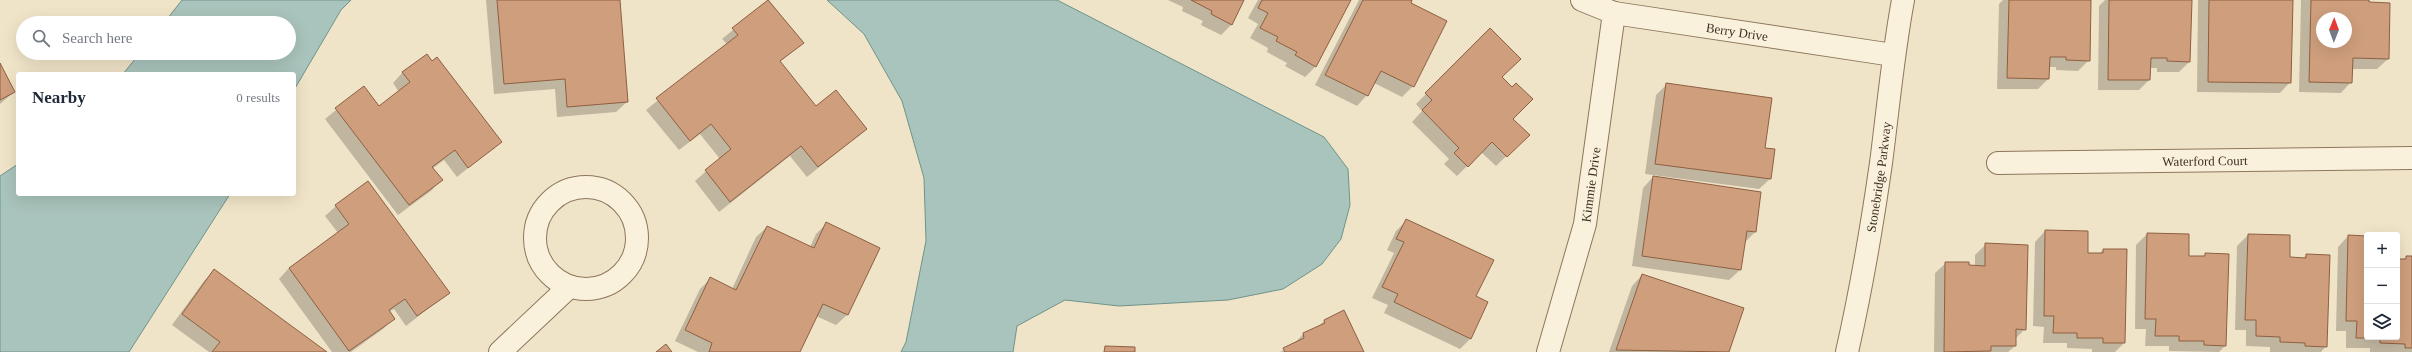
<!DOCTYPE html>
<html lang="en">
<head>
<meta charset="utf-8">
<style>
  :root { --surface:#fff; --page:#f2f2f3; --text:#1f2937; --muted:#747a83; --line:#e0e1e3 }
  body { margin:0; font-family:Georgia,serif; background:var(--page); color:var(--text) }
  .controls { position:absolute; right:12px; bottom:12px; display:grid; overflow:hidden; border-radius:4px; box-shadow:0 4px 16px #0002 }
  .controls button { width:36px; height:36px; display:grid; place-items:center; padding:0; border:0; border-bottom:1px solid var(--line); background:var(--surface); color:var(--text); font:20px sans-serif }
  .compass { position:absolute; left:2316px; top:12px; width:36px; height:36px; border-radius:50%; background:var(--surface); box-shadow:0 4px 16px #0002; rotate:1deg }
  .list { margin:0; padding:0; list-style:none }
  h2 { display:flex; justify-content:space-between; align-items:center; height:52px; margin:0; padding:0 16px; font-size:17px }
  h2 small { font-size:13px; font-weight:400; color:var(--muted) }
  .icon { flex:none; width:22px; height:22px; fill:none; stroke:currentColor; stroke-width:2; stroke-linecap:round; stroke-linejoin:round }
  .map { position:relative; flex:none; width:2412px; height:352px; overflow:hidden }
  .search { position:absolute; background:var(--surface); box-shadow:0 4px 16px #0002; left:16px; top:16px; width:280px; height:44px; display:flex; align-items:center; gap:10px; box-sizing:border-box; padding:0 14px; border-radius:22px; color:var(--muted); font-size:15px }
  .panel { position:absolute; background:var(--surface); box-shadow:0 4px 16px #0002; left:16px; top:72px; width:280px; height:124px; border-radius:4px }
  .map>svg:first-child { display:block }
</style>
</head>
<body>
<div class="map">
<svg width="2412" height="352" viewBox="0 0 2412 352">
  <rect width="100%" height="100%" fill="#f0e4c8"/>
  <path fill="#a9c4bc" stroke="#6f938a" d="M182,0H351L341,10L294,90V74H123L140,53H289V23H164Z
    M827,0H1057L1324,137L1348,169L1350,205L1341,239L1322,264L1283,289L1228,300L1119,306L1065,300L1017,326L1013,352H901L906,342L926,241L924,178L902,101L864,34Z
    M18,164V194H230L129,352H0V176Z"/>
  <path fill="#0003" fill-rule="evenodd" d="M486,0H619L627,102L616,112L557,117L555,89L494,94Z
    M769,0L802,42L780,62L816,108L866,129L807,177L790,156L719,212L695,181L720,159L700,134L679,150L646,110L727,44L722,39Z
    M1168,0H1243L1232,24L1221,35L1201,25L1203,21L1182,11L1183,7Z
    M1258,0H1350L1316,66L1305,77L1285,66L1287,63L1267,52L1268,48L1250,38L1258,24L1248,18Z
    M1359,0H1411L1409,3L1413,86L1402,97L1374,83L1367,95L1357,106L1315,85Z
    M2003,0H2090L2089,60L2078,71L2056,70V67H2049L2048,79L2038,89H1997L1999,4Z
    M2105,0H2191L2190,61L2179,72H2157V68H2150L2149,80L2139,90H2098L2099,6Z
    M2198,0H2292L2290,82L2280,93L2197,92Z
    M2301,0H2368L2388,59L2377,69H2352L2351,82L2341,93L2299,92ZM2322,18H2346V42H2322Z
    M1490,29L1501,77L1512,88V119L1528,135L1496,166L1481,152L1457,176L1444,164L1449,159L1412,122L1422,111L1416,104Z
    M0,65L14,92L0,104Z
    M403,72L500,142L457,177L444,160L432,169L441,180L431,191L398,215L325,119L363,88L379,107L399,92L393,83Z
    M1667,84L1764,148L1770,179L1759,189L1645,174L1656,95Z
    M1653,177L1760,192L1755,232L1744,243L1740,270L1729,280L1632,266L1643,188Z
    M336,206L448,293L406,326L394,309L389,312L394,318L383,329L351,352H332L279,279L289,268L338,233L325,216Z
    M1407,220L1475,297L1487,303L1470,339L1460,349L1384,313L1388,305L1372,298L1394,253L1387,250L1396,231Z
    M826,224L879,248L847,315L836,325L816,316L799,352H698L675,341L700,289L710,279L732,289L756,237L767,227L810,247L816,234Z
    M2045,231L2087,254H2099L2103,250L2124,343L2115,352H2092V349L2067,348V343H2043L2044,327L2033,326L2035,242Z
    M2147,234L2188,235V257H2202L2206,254L2226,345L2219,352L2169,351V346H2145L2146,329H2135L2136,245Z
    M2248,235L2289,236V258H2303L2306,255L2326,346L2321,352H2270V347L2246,346V330H2235L2237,246Z
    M2348,236L2367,237V337H2397V260L2412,257V352H2370V348H2346V331H2336L2338,247Z
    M1986,244L2025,329L2015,339V346L2008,352H1934L1935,273L1946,263L1975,267V255Z
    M214,271L326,352H209L172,325L204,281Z
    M1642,275L1742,309L1728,352H1609L1632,286Z
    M1324,321L1362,352H1280L1294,344L1303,334L1317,328Z"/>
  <path fill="#cf9f7d" stroke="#8d5f41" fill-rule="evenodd" d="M497,0H620L628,102L567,107L565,79L504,84Z
    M768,0L804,43L780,61L816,106L836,90L867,129L818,167L801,146L730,202L705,170L731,149L711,124L690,141L656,98L738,35L732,28Z
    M1191,0H1244L1232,25L1211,14L1212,11Z
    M1262,0H1351L1316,67L1295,55L1297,52L1276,41L1278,37L1260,28L1268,13L1258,8Z
    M1363,0H1412L1411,3L1447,21L1414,87L1381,71L1368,96L1325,75Z
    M2009,0H2091L2090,61L2066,60V57H2050L2049,79L2007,78Z
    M2109,0H2192L2190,62L2167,61V58H2151L2150,80H2108Z
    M2209,0H2293L2291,83L2208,82Z
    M2311,0H2369V2L2390,3L2389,59L2353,58L2352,83L2309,82ZM2322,18H2346V42H2322Z
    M1490,28L1521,59L1502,77L1512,87L1516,83L1533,99L1513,119L1530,135L1507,157L1492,142L1468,167L1454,153L1459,148L1422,110L1432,100L1425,93Z
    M427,54L432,61L437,57L502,142L468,168L455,150L432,167L443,180L409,205L335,108L364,86L379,106L410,82L402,72Z
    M0,63L15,92L0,100Z
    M1666,83L1772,98L1765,148L1775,149L1771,179L1655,164Z
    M1653,176L1761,192L1756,232L1747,231L1741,270L1642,256Z
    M368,181L450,293L417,316L405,299L389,310L395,319L349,351L289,268L349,224L335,205Z
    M1406,219L1494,260L1476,296L1488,302L1471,339L1394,302L1398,294L1382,287L1404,242L1396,239Z
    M826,222L880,248L848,315L823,304L800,352H709L712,343L685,330L710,277L736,290L767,226L814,248Z
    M2045,230L2088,231V253H2103V249H2127L2125,343H2103V338H2077V333H2053L2054,316H2044Z
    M2147,233L2189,234V256H2205V253L2229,254L2226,346L2204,345V341H2179V336H2155L2156,319H2145Z
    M2248,234L2290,235V257L2306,258V254L2330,255L2327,347L2305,346V343L2280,342V337L2256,336V320H2245Z
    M2348,235L2367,236V337H2397V259H2406V256H2412V348H2405V344L2380,343V338H2356L2357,321H2346Z
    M1985,243L2028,245L2026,330L2016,329V346H1991V351L1944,352L1945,262H1969V265L1985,266Z
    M214,269L327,352H212L220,342L182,314Z
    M1642,274L1744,308L1729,352L1616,350Z
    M1344,310L1364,352H1285L1283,348L1304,338L1303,333L1325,323L1324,320Z
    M666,344L672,352H656Z
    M1105,346L1135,347V352H1104Z"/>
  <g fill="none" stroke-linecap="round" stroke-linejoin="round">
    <g stroke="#8d765c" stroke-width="24">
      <g id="minor">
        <path id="s1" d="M1582,0L1614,13L1893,55"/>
        <path id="s2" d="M1998,163L2412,158"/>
        <circle cx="586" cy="238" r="51"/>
        <path d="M500,352L569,287"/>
        <path id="s3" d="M1548,352L1585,224L1614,13"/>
        <path id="s4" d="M1847,352C1861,290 1872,226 1881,163C1888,109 1893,54 1903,0"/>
      </g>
    </g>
    <use href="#minor" stroke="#faf1dc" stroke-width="22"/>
  </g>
  <g text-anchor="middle" stroke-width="3" stroke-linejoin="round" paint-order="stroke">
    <g font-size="13" fill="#3d2e20" stroke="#f7eed8">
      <text dy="5" stroke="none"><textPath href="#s1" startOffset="159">Berry Drive</textPath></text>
      <text dy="5" stroke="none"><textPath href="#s2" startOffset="207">Waterford Court</textPath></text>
      <text dy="5" stroke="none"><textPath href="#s4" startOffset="178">Stonebridge Parkway</textPath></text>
      <text dy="5" stroke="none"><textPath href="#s3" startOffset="173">Kimmie Drive</textPath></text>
    </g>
  </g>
</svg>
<div class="controls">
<button>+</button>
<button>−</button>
<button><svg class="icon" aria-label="layers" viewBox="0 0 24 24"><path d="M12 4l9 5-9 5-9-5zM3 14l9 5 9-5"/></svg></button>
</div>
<svg class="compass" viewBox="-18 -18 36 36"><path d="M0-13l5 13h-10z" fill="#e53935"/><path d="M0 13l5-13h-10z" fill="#747a83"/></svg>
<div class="search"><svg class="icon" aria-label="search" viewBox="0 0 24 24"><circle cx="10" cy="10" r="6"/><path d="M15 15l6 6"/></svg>Search here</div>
<section class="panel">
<h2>Nearby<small>0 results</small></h2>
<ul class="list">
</ul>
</section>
</div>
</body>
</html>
